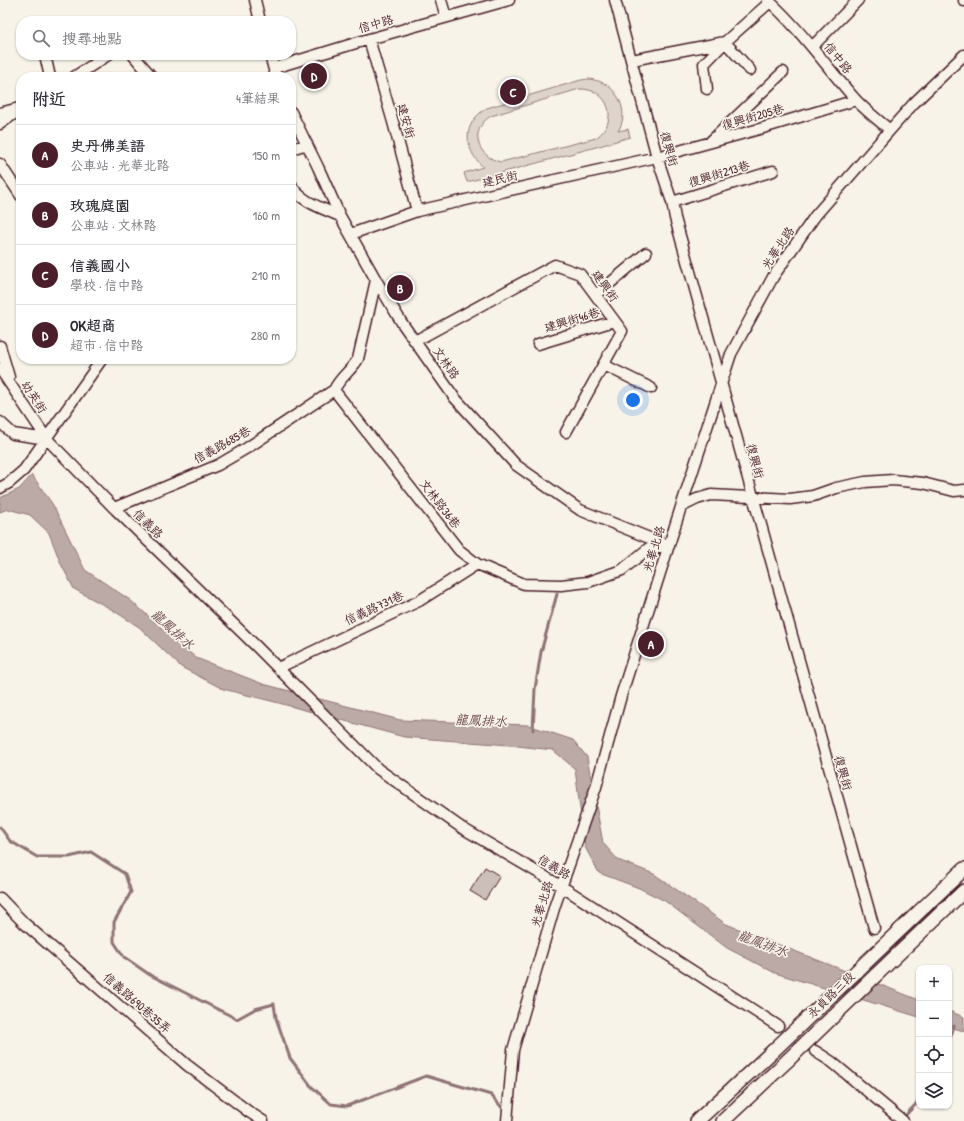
<!DOCTYPE html>
<html lang="zh-TW">
<head>
<meta charset="utf-8">
<style>
  :root { --surface:#fff; --page:#f2f2f3; --text:#2b2b33; --muted:#7c7c81; --line:#e1e1e2; --accent:#4a1f2b }
  body { margin:0; font-family:"Patrick Hand","LXGW WenKai TC",sans-serif; background:var(--page); color:var(--text) }
  .controls { position:absolute; right:12px; bottom:12px; display:grid; overflow:hidden; border-radius:8px; box-shadow:0 1px 3px #0004 }
  .controls button { width:36px; height:36px; display:grid; place-items:center; padding:0; border:0; border-bottom:1px solid var(--line); background:var(--surface); color:var(--text); font:20px sans-serif }
  .you { position:absolute; left:633px; top:400px; width:14px; height:14px; margin:-10px; border:3px solid #fff; border-radius:50%; background:#1a73e8; box-shadow:0 0 0 6px #1a73e833 }
  .badge { display:grid; place-items:center; width:26px; height:26px; border-radius:50%; background:var(--accent); color:#fff; font-size:13px; font-weight:700 }
  .pin { position:absolute; translate:-50% -50%; border:2px solid #fff; box-shadow:0 1px 4px #0006 }
  .list { margin:0; padding:0; list-style:none }
  h2 { display:flex; justify-content:space-between; align-items:center; height:52px; margin:0; padding:0 16px; font-size:17px }
  h2 small { font-size:13px; font-weight:400; color:var(--muted) }
  .list li { display:grid; grid-template-columns:26px 1fr auto; gap:12px; align-items:center; box-sizing:border-box; height:60px; padding:0 16px; border-top:1px solid var(--line) }
  .list b { display:block; font-size:15px; white-space:nowrap }
  .list p { margin:0; font-size:13px; white-space:nowrap; color:var(--muted) }
  .list em { font-size:13px; font-style:normal; color:var(--muted) }
  .icon { flex:none; width:22px; height:22px; fill:none; stroke:currentColor; stroke-width:2; stroke-linecap:round; stroke-linejoin:round }
  .map { position:relative; flex:none; width:964px; height:1121px; overflow:hidden }
  .search { position:absolute; background:var(--surface); box-shadow:0 1px 3px #0004; left:16px; top:16px; width:280px; height:44px; display:flex; align-items:center; gap:10px; box-sizing:border-box; padding:0 14px; border-radius:16px; color:var(--muted); font-size:15px }
  .panel { position:absolute; background:var(--surface); box-shadow:0 1px 3px #0004; left:16px; top:72px; width:280px; height:292px; border-radius:16px }
  .map>svg:first-child { display:block }
</style>
</head>
<body>
<div class="map">
<svg width="964" height="1121" viewBox="0 0 964 1121">
  <rect width="100%" height="100%" fill="#f7f3e8"/>
  <filter id="ink" filterUnits="userSpaceOnUse"><feTurbulence type="fractalNoise" baseFrequency=".025" numOctaves="2"/><feDisplacementMap in="SourceGraphic" scale="8" xChannelSelector="R" yChannelSelector="G"/><feConvolveMatrix kernelMatrix="1 2 1 2 8 2 1 2 1" color-interpolation-filters="sRGB"/></filter>
  <g filter="url(#ink)">
    <path fill="#ded4cc" stroke="#947a7c" fill-rule="evenodd" d="M589,79C595,80 600,81 605,84C620,92 629,115 618,131L628,129L630,137L596,147L467,182L464,173L483,167C463,148 462,123 487,108L581,80ZM579,89C609,88 620,121 596,138L501,162C476,157 469,129 491,116Z"/>
    <path fill="#bcaaa7" stroke="#8e7275" d="M32,475L53,505L85,570L130,600L196,658L263,684L400,720L528,725L573,740L587,757L603,843L618,860L654,874L726,924L919,1000V1017L775,973L727,948L665,901L639,888L599,873L585,847L575,769L553,750L509,745L404,737L275,702L223,689L181,667L139,627L111,609L74,589L61,564L49,533L30,515L8,509L0,512V498L19,489Z
      M949,1011L964,1017V1031L949,1027Z"/>
    <g fill="none" stroke-linecap="round" stroke-linejoin="round">
      <path stroke="#8e7275" stroke-width="3" d="M533,730L535,689L541,652L557,594
        M0,827L10,841L37,857H69L91,852L125,874L131,892L114,922V942L124,957L150,975L237,1019L255,1009L274,1004L276,1018L290,1058L311,1086L331,1104L347,1106L426,1076L491,1095L505,1111
        M949,1041L954,1026
        M903,1118L916,1104L919,1099"/>
    </g>
    <path fill="#ccbfb9" stroke="#4a1f2b" d="M485,867L500,876L485,900L470,891Z"/>
    <g fill="none" stroke-linecap="round" stroke-linejoin="round">
      <path stroke="#d4c9c2" stroke-width="10" stroke-dasharray="10 5" stroke-linecap="butt" d="M778,1026L809,1047"/>
      <g stroke="#4a1f2b" stroke-width="13">
        <path id="minor" d="M255,0L260,21
          M441,0L446,17
          M615,0L657,157L672,202L675,218L874,928
          M768,0C801,30 826,66 855,99C865,110 878,120 890,130
          M964,0V1
          M369,39L393,122L417,211
          M812,47L858,0
          M45,55L50,77
          M133,55L152,77
          M270,55L276,77
          M632,60L725,42L770,2
          M274,68L369,39L509,0
          M74,77L108,55
          M707,89L704,64L725,42L750,70
          M291,112L318,167L340,216L376,280L402,323L454,397L516,465L580,510L669,546
          M0,113L19,108
          M0,124L21,109
          M711,141L783,72
          M291,149L307,144
          M0,164L21,196
          M291,184C298,201 324,209 340,216
          M672,202L773,171
          M351,234L417,211L657,157L763,128L856,100
          M376,280L358,359C350,372 340,377 334,390L459,550L477,564L524,584L561,585L588,582L622,570L649,548L667,546
          M596,295L646,253
          M415,341L555,265L580,274L622,331L566,432
          M538,344L614,321
          M0,346L9,377
          M604,365L651,388
          M0,369L47,439L114,508L257,647L378,769L462,828L561,886L778,1026
          M0,422L13,434L47,439
          M0,488L9,483L24,470L102,359
          M681,507L697,499L711,495L790,499L813,496L836,488L865,482L893,480L923,483L954,491L964,490
          M114,508L218,465L247,448L334,390
          M278,668L419,601L477,564
          M0,898L24,923L187,1065L249,1112L263,1121
          M815,1051L832,1062L903,1121
          M507,1121L513,1050L555,905L596,787L621,696L681,507L731,354L773,277L815,216L890,130L914,103L964,55"/>
      </g>
      <g stroke="#4a1f2b" stroke-width="16">
        <path id="major" d="M860,968L964,869
          M875,976L964,891
          M697,1121L773,1051
          M723,1121L788,1060"/>
      </g>
      <use href="#minor" stroke="#f7f3e8" stroke-width="10"/>
      <use href="#major" stroke="#f7f3e8" stroke-width="13"/>
      <g stroke="#4a1f2b" stroke-width="16" stroke-linecap="butt">
        <path id="major-bridge" d="M773,1051L860,968
          M788,1060L875,976"/>
      </g>
      <use href="#major-bridge" stroke="#f7f3e8" stroke-width="13"/>
    </g>
  </g>
  <g text-anchor="middle" stroke-width="3.5" stroke-linejoin="round" paint-order="stroke">
    <g font-size="12" fill="#4a1f2b" stroke="#f7f3e8">
      <text transform="translate(376 24) rotate(-16)" y="4">信中路</text>
      <text transform="translate(838 58) rotate(51)" y="4">信中路</text>
      <text transform="translate(753 117) rotate(-16)" y="4">復興街205巷</text>
      <text transform="translate(406 121) rotate(74)" y="4">建安街</text>
      <text transform="translate(669 149) rotate(74)" y="4">復興街</text>
      <text transform="translate(719 174) rotate(-17)" y="4">復興街213巷</text>
      <text transform="translate(500 179) rotate(-13)" y="4">建民街</text>
      <text transform="translate(778 248) rotate(-56)" y="4">光華北路</text>
      <text transform="translate(605 286) rotate(54)" y="4">建興街</text>
      <text transform="translate(572 320) rotate(-17)" y="4">建興街46巷</text>
      <text transform="translate(446 363) rotate(55)" y="4">文林路</text>
      <text transform="translate(34 397) rotate(57)" y="4">幼英街</text>
      <text transform="translate(222 445) rotate(-29)" y="4">信義路685巷</text>
      <text transform="translate(755 461) rotate(75)" y="4">復興街</text>
      <text transform="translate(440 504) rotate(52)" y="4">文林路36巷</text>
      <text transform="translate(148 524) rotate(44)" y="4">信義路</text>
      <text transform="translate(654 549) rotate(-73)" y="4">光華北路</text>
      <text transform="translate(374 608) rotate(-25)" y="4">信義路731巷</text>
      <text transform="translate(843 773) rotate(74)" y="4">復興街</text>
      <text transform="translate(554 867) rotate(31)" y="4">信義路</text>
      <text transform="translate(542 904) rotate(-73)" y="4">光華北路</text>
      <text transform="translate(831 995) rotate(-44)" y="4">永貞路三段</text>
      <text transform="translate(137 1003) rotate(41)" y="4">信義路690巷35弄</text>
    </g>
    <g font-size="13" font-style="italic" fill="#6c4950" stroke="#f7f3e8">
      <text transform="translate(173 629) rotate(42)" y="5">龍鳳排水</text>
      <text transform="translate(481 720) rotate(2)" y="5">龍鳳排水</text>
      <text transform="translate(763 943) rotate(20)" y="5">龍鳳排水</text>
    </g>
  </g>
</svg>
<div class="controls">
<button>+</button>
<button>−</button>
<button><svg class="icon" aria-label="locate" viewBox="0 0 24 24"><circle cx="12" cy="12" r="6"/><path d="M12 2v4M12 18v4M2 12h4M18 12h4"/></svg></button>
<button><svg class="icon" aria-label="layers" viewBox="0 0 24 24"><path d="M12 4l9 5-9 5-9-5zM3 14l9 5 9-5"/></svg></button>
</div>
<div class="you"></div>
<div class="pin badge" style="left:651px;top:644px">A</div>
<div class="pin badge" style="left:400px;top:288px">B</div>
<div class="pin badge" style="left:513px;top:92px">C</div>
<div class="pin badge" style="left:314px;top:76px">D</div>
<div class="search"><svg class="icon" aria-label="search" viewBox="0 0 24 24"><circle cx="10" cy="10" r="6"/><path d="M15 15l6 6"/></svg>搜尋地點</div>
<section class="panel">
<h2>附近<small>4筆結果</small></h2>
<ul class="list">
<li><span class="badge">A</span><div><b>史丹佛美語</b><p>公車站 · 光華北路</p></div><em>150 m</em></li>
<li><span class="badge">B</span><div><b>玫瑰庭園</b><p>公車站 · 文林路</p></div><em>160 m</em></li>
<li><span class="badge">C</span><div><b>信義國小</b><p>學校 · 信中路</p></div><em>210 m</em></li>
<li><span class="badge">D</span><div><b>OK超商</b><p>超市 · 信中路</p></div><em>280 m</em></li>
</ul>
</section>
</div>
</body>
</html>
